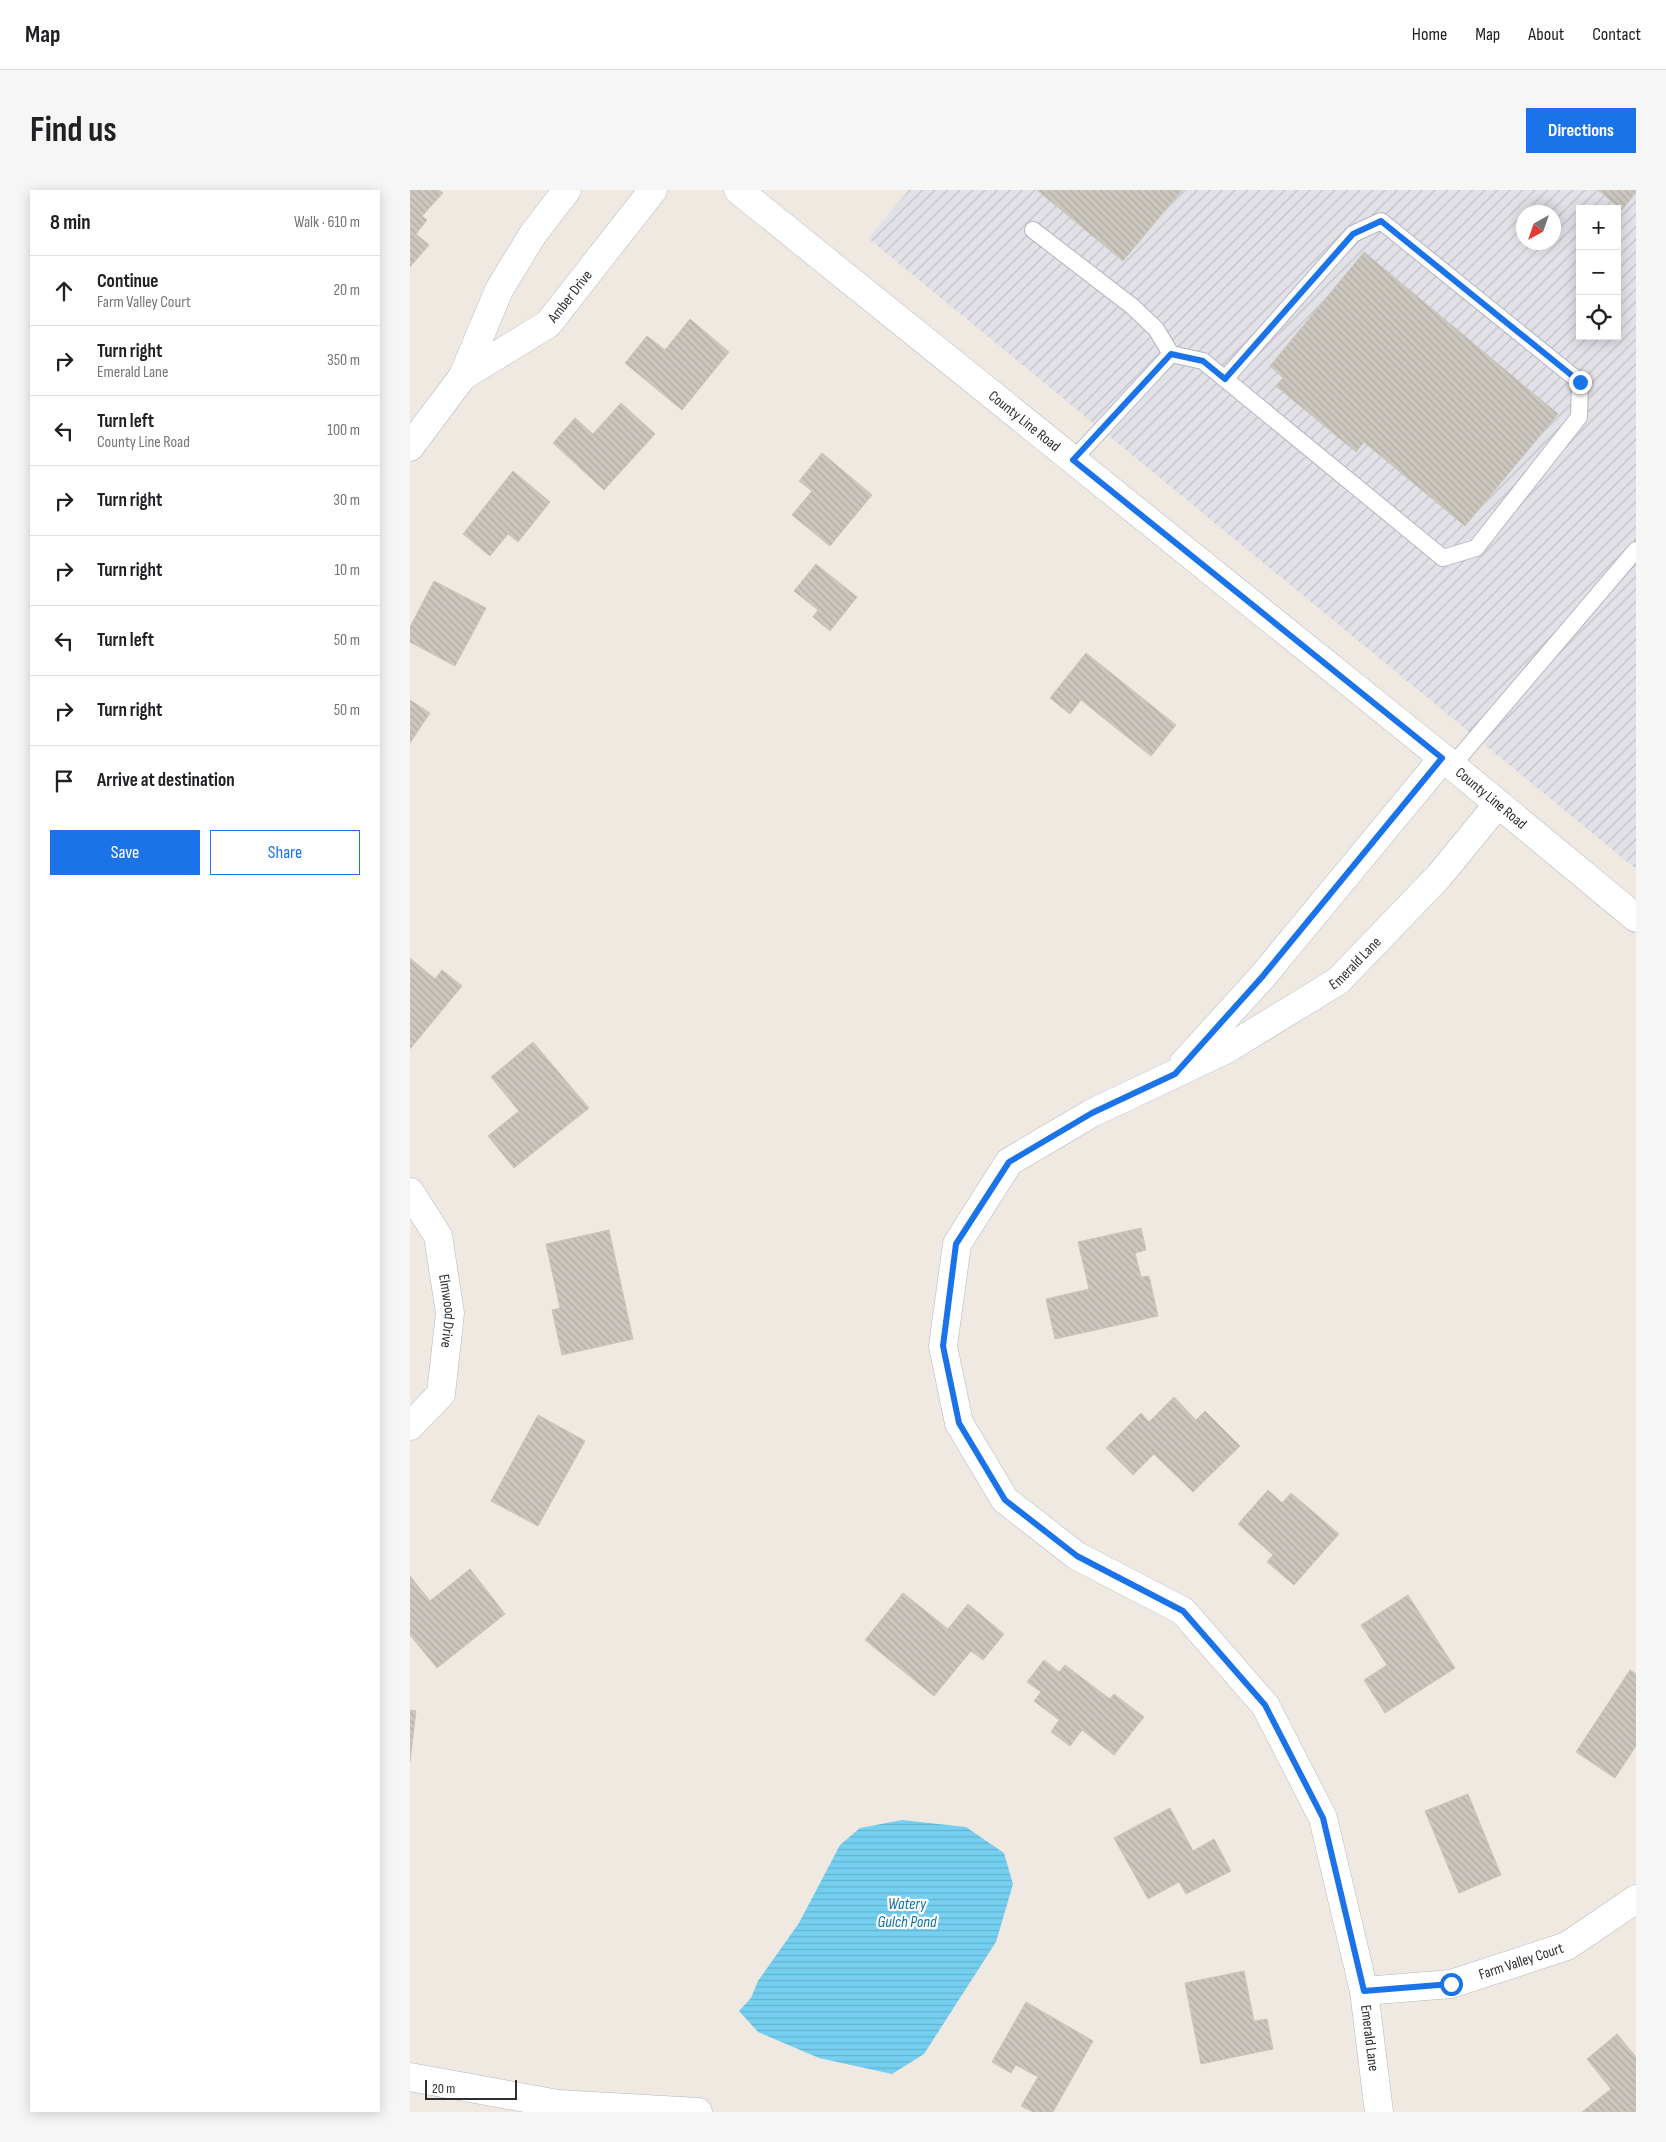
<!DOCTYPE html>
<html lang="en">
<head>
<meta charset="utf-8">
<style>
  :root { --surface:#fff; --page:#f6f6f6; --text:#202124; --muted:#757577; --line:#e0e0e0; --accent:#1a73e8 }
  body { margin:0; font-family:"Sofia Sans Condensed",sans-serif; background:var(--page); color:var(--text) }
  .controls { position:absolute; right:15px; top:15px; display:grid; overflow:hidden; border-radius:0px; box-shadow:0 2px 12px #0003 }
  .controls button { width:45px; height:45px; display:grid; place-items:center; padding:0; border:0; border-bottom:1px solid var(--line); background:var(--surface); color:var(--text); font:25px sans-serif }
  .compass { position:absolute; left:1106px; top:15px; width:45px; height:45px; border-radius:50%; background:var(--surface); box-shadow:0 2px 12px #0003; rotate:220deg }
  .scale { position:absolute; left:15px; bottom:12px; width:92px; box-sizing:border-box; padding-left:5px; border:2px solid #2e2e2e; border-top:0; font-size:14px; line-height:18px; white-space:nowrap; color:#2e2e2e; -webkit-text-stroke:4px #fff; paint-order:stroke }
  .stop { position:absolute; width:15px; height:15px; margin:-11px; border:4px solid #1a73e8; border-radius:50%; background:#fff }
  .stop.end { background:#1a73e8; border-color:#fff; box-shadow:0 1px 5px #0008 }
  .list { margin:0; padding:0; list-style:none }
  h2 { display:flex; justify-content:space-between; align-items:center; height:65px; margin:0; padding:0 20px; font-size:21px }
  h2 small { font-size:16px; font-weight:400; color:var(--muted) }
  .list li { display:grid; grid-template-columns:32px 1fr auto; gap:15px; align-items:center; box-sizing:border-box; height:70px; padding:0 20px; border-top:1px solid var(--line) }
  .list b { display:block; font-size:19px; white-space:nowrap }
  .list p { margin:0; font-size:16px; white-space:nowrap; color:var(--muted) }
  .list em { font-size:16px; font-style:normal; color:var(--muted) }
  .actions { display:flex; gap:10px; padding:15px 20px }
  .actions a { flex:1; padding:11px 0; border:1px solid var(--accent); border-radius:0px; text-align:center; font-size:18px; color:var(--accent) }
  .actions .main { background:var(--accent); color:#fff }
  .icon { flex:none; width:28px; height:28px; fill:none; stroke:currentColor; stroke-width:2; stroke-linecap:round; stroke-linejoin:round }
  .map { position:relative; flex:none; width:1226px; height:1922px; overflow:hidden; border-radius:0px }
  header { display:flex; align-items:center; gap:30px; box-sizing:border-box; height:70px; padding:0 25px; background:var(--surface); border-bottom:1px solid var(--line) }
  header strong { font-size:24px }
  nav { display:flex; gap:28px; margin-inline-start:auto; font-size:18px }
  .intro { display:flex; align-items:center; justify-content:space-between; box-sizing:border-box; height:120px; padding:0 30px }
  h1 { margin:0; font-size:35px }
  .button { padding:12px 22px; border-radius:0px; background:var(--accent); color:#fff; font-size:18px; font-weight:700 }
  main { display:flex; gap:30px; padding:0 30px }
  aside { flex:1; background:var(--surface); border-radius:0px; box-shadow:0 2px 12px #0003 }
  .map>svg:first-child { display:block }
</style>
</head>
<body>
<header>
<strong>Map</strong>
<nav><a>Home</a><a>Map</a><a>About</a><a>Contact</a></nav>
</header>
<div class="intro"><h1>Find us</h1><a class="button">Directions</a></div>
<main>
<aside>
<h2>8 min<small>Walk · 610 m</small></h2>
<ul class="list">
<li><svg class="icon" aria-label="ahead" viewBox="0 0 24 24"><path d="M12 20V5M6 11l6-6 6 6"/></svg><div><b>Continue</b><p>Farm Valley Court</p></div><em>20 m</em></li>
<li><svg class="icon" aria-label="right" viewBox="0 0 24 24"><path d="M7 20v-9h11M14 6l5 5-5 5"/></svg><div><b>Turn right</b><p>Emerald Lane</p></div><em>350 m</em></li>
<li><svg class="icon" aria-label="left" viewBox="0 0 24 24"><path d="M17 20v-9H6M10 6l-5 5 5 5"/></svg><div><b>Turn left</b><p>County Line Road</p></div><em>100 m</em></li>
<li><svg class="icon" aria-label="right" viewBox="0 0 24 24"><path d="M7 20v-9h11M14 6l5 5-5 5"/></svg><div><b>Turn right</b></div><em>30 m</em></li>
<li><svg class="icon" aria-label="right" viewBox="0 0 24 24"><path d="M7 20v-9h11M14 6l5 5-5 5"/></svg><div><b>Turn right</b></div><em>10 m</em></li>
<li><svg class="icon" aria-label="left" viewBox="0 0 24 24"><path d="M17 20v-9H6M10 6l-5 5 5 5"/></svg><div><b>Turn left</b></div><em>50 m</em></li>
<li><svg class="icon" aria-label="right" viewBox="0 0 24 24"><path d="M7 20v-9h11M14 6l5 5-5 5"/></svg><div><b>Turn right</b></div><em>50 m</em></li>
<li><svg class="icon" aria-label="arrive" viewBox="0 0 24 24"><path d="M6 21V4h12l-3 4 3 4H6"/></svg><div><b>Arrive at destination</b></div></li>
</ul>
<div class="actions"><a class="main">Save</a><a>Share</a></div>
</aside>
<div class="map">
<svg width="1226" height="1922" viewBox="0 0 1226 1922">
  <defs>
    <pattern id="industrial-furrows" width="10" height="10" patternUnits="userSpaceOnUse" patternTransform="scale(1.25)"><rect width="10" height="10" fill="#e3e1e8"/><path d="M-1 1l2-2M0 10L10 0M9 11l2-2" fill="none" stroke="#c3c1c7"/></pattern>
    <pattern id="water-rules" width="6" height="5" patternUnits="userSpaceOnUse" patternTransform="scale(1.25)"><rect width="6" height="5" fill="#75cff0"/><path d="M0 2.5h6" fill="none" stroke="#66b2ce"/></pattern>
    <pattern id="building-back-hatch" width="6" height="6" patternUnits="userSpaceOnUse" patternTransform="scale(1.25)"><rect width="6" height="6" fill="#cbc7bf"/><path d="M-1 5l2 2M0 0l6 6M5-1l2 2" fill="none" stroke="#afaba4"/></pattern>
  </defs>
  <rect width="100%" height="100%" fill="#efe9e1"/>
  <path fill="url(#industrial-furrows)" fill-rule="evenodd" d="M499,0H1226V679L458,48ZM1170,19H1207V146H1170ZM1114,22H1144V52H1114Z"/>
  <path fill="url(#water-rules)" d="M492,1630L556,1637L594,1663L603,1694L586,1752L514,1864L482,1884L409,1868L348,1842L329,1821L341,1808L348,1791L389,1733L430,1655L450,1638Z"/>
  <path fill="url(#building-back-hatch)" stroke="#cbc5ba" d="M0,0H29L33,3L12,26L17,30L6,44L19,55L0,77Z
    M627,0H772L713,71Z
    M1188,0H1226V2L1212,20Z
    M954,62L1148,224L1055,336L954,252L946,262L866,196L873,188L860,176Z
    M280,129L319,162L272,220L215,173L237,146L255,160Z
    M211,213L245,244L194,300L143,253L165,228L183,244Z
    M412,263L462,305L420,356L382,325L402,301L389,291Z
    M103,281L140,312L108,352L98,344L80,366L53,344Z
    M406,374L447,407L420,441L403,427L408,420L384,401Z
    M24,391L76,418L45,476L0,452V437Z
    M676,463L766,535L741,566L671,510L660,524L640,508Z
    M0,510L20,523L0,553Z
    M0,768L25,789L32,780L52,796L0,859Z
    M123,852L179,918L104,978L78,946L109,921L81,887Z
    M731,1038L736,1060L725,1063L731,1087L739,1086L748,1126L645,1149L636,1109L679,1099L668,1052Z
    M199,1040L223,1149L152,1165L142,1120L150,1118L136,1054Z
    M764,1207L786,1230L795,1221L830,1256L783,1302L744,1264L723,1285L696,1258L731,1223L739,1232Z
    M128,1225L175,1251L128,1336L81,1311Z
    M858,1300L872,1313L881,1303L929,1344L884,1395L857,1372L863,1365L828,1334Z
    M60,1379L95,1424L27,1478L0,1445V1386L20,1411Z
    M493,1403L538,1439L558,1414L594,1444L573,1470L561,1461L524,1506L455,1450Z
    M998,1405L1045,1478L975,1523L954,1490L977,1475L951,1435Z
    M634,1470L649,1482L655,1475L700,1509L704,1504L734,1527L704,1565L672,1540L660,1556L641,1542L649,1530L624,1511L631,1502L617,1492Z
    M1220,1480L1226,1484V1556L1205,1588L1166,1562Z
    M0,1520L6,1521L0,1572Z
    M1058,1604L1091,1685L1049,1703L1015,1621Z
    M760,1618L783,1661L804,1649L821,1681L776,1704L769,1692L738,1709L704,1648Z
    M834,1781L844,1831L857,1829L863,1859L791,1874L775,1793Z
    M616,1812L683,1851L643,1922H623L611,1916L628,1887L606,1875L601,1883L582,1872Z
    M1207,1844L1226,1867V1922H1172L1201,1899L1177,1869Z"/>
  <g fill="none" stroke-linecap="round" stroke-linejoin="round">
    <g stroke="#b4b7c1" stroke-width="18">
      <path id="service" d="M623,40L723,117L746,139L761,164
        M663,270L761,164L793,171L1033,368L1066,358L1169,227L1170,192L971,31L943,44L815,189
        M1042,576L1226,360"/>
    </g>
    <g stroke="#b4b7c1" stroke-width="29">
      <g id="minor">
        <path id="s1" d="M53,186L138,134L243,0"/>
        <path d="M0,257L53,186L89,100L123,44L157,0"/>
        <path d="M774,873L852,787L1033,568"/>
        <path id="s2" d="M0,1002L28,1046L40,1123L31,1204L0,1236"/>
        <path id="s3" d="M954,1801L1041,1794L1157,1756L1226,1709"/>
        <path d="M0,1887L148,1914L288,1922"/>
        <path id="s4" d="M969,1922L954,1801L913,1628L855,1515L773,1421L667,1366L595,1310L549,1233L533,1156L547,1054L599,972L682,923L817,859L928,791L1029,686L1088,614"/>
      </g>
    </g>
    <g stroke="#b4b7c1" stroke-width="29">
      <g id="secondary">
        <path id="s5" d="M328,0L1033,568L1226,728"/>
      </g>
    </g>
    <use href="#service" stroke="#fff" stroke-width="16"/>
    <use href="#minor" stroke="#fff" stroke-width="28"/>
    <use href="#secondary" stroke="#fff" stroke-width="28"/>
  </g>
  <g fill="none" stroke-linecap="round" stroke-linejoin="round">
    <path stroke="#1a73e8" stroke-width="6" d="M1041,1794L954,1801L913,1628L855,1515L773,1421L667,1366L595,1310L549,1233L533,1156L546,1054L599,972L682,923L765,884L852,787L1032,568L663,270L761,164L793,171L815,189L943,44L971,31L1170,192"/>
  </g>
  <g text-anchor="middle" stroke-width="4.5" stroke-linejoin="round" paint-order="stroke">
    <g font-size="15" fill="#2e2e2e" stroke="#fff">
      <text dy="5" stroke="none"><textPath href="#s1" startOffset="135">Amber Drive</textPath></text>
      <text dy="5" stroke="none"><textPath href="#s5" startOffset="368">County Line Road</textPath></text>
      <text dy="5" stroke="none"><textPath href="#s5" startOffset="968">County Line Road</textPath></text>
      <text dy="5" stroke="none"><textPath href="#s4" startOffset="1531">Emerald Lane</textPath></text>
      <text dy="5" stroke="none"><textPath href="#s2" startOffset="128">Elmwood Drive</textPath></text>
      <text dy="5" stroke="none"><textPath href="#s3" startOffset="161">Farm Valley Court</textPath></text>
      <text transform="translate(960 1848) rotate(83)" y="5">Emerald Lane</text>
    </g>
    <g font-size="16" font-style="italic" fill="#0d6fa3" stroke="#fff">
      <text x="497" y="1719">Watery<tspan x="497" dy="18">Gulch Pond</tspan></text>
    </g>
  </g>
</svg>
<div class="controls">
<button>+</button>
<button>−</button>
<button><svg class="icon" aria-label="locate" viewBox="0 0 24 24"><circle cx="12" cy="12" r="6"/><path d="M12 2v4M12 18v4M2 12h4M18 12h4"/></svg></button>
</div>
<svg class="compass" viewBox="-18 -18 36 36"><path d="M0-13l5 13h-10z" fill="#e53935"/><path d="M0 13l5-13h-10z" fill="#757577"/></svg>
<div class="scale">20 m</div>
<div class="stop" style="left:1041px;top:1794px"></div>
<div class="stop end" style="left:1170px;top:192px"></div>
</div>
</main>
</body>
</html>
